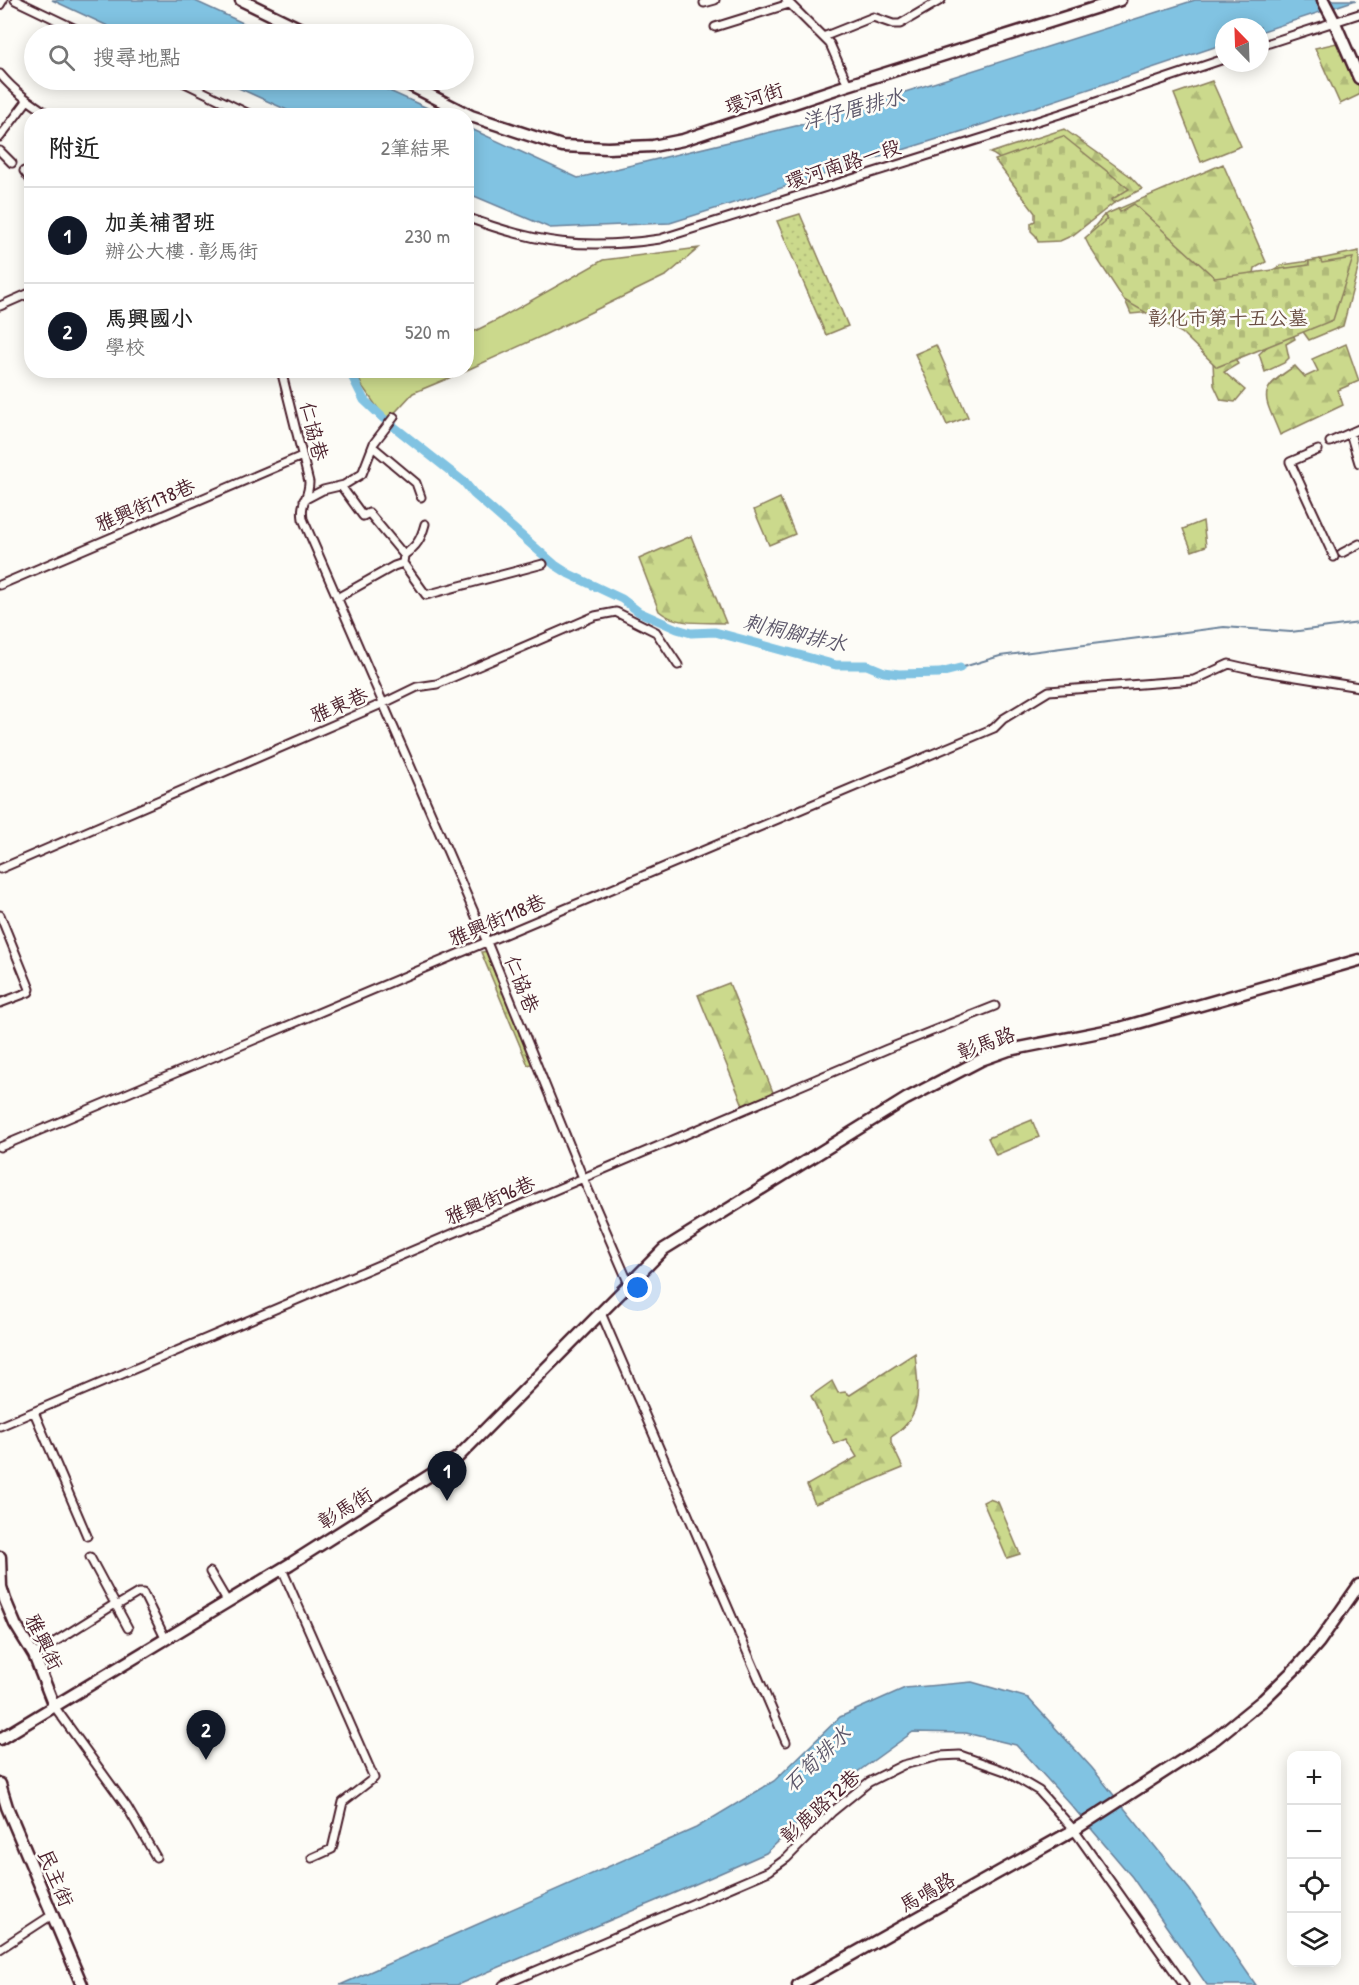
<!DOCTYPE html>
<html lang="zh-TW">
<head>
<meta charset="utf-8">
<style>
  :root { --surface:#fff; --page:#f2f2f2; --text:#222; --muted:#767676; --line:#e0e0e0; --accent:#111827 }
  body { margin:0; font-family:"Patrick Hand","LXGW WenKai TC",sans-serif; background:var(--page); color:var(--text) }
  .controls { position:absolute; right:18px; bottom:18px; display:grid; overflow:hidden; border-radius:12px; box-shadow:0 3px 15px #0003 }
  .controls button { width:54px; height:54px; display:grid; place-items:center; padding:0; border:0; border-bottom:2px solid var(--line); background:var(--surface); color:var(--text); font:30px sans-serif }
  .compass { position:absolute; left:1215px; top:18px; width:54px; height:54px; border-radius:50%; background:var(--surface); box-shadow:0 3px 15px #0003; rotate:337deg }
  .you { position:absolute; left:638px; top:1288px; width:21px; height:21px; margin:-15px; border:4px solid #fff; border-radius:50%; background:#1a73e8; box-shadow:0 0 0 9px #1a73e833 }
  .badge { display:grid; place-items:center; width:39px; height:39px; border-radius:50%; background:var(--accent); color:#fff; font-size:20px; font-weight:700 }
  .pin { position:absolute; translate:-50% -50px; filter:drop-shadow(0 2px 3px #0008) }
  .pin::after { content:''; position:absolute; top:32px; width:21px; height:18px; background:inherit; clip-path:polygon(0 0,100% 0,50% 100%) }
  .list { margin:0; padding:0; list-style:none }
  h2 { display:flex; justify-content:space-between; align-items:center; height:78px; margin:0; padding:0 24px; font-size:26px }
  h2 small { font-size:20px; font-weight:400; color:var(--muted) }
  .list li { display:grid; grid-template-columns:39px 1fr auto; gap:18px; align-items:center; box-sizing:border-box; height:96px; padding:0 24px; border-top:2px solid var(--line) }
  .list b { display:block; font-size:22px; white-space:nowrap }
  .list p { margin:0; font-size:20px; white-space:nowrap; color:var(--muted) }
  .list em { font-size:20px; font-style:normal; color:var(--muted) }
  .icon { flex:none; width:33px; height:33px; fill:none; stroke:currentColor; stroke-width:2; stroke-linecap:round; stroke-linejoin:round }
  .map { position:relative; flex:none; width:1359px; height:1985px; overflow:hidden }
  .search { position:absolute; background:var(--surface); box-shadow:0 3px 15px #0003; left:24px; top:24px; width:450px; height:66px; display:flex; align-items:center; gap:15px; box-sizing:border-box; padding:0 21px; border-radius:33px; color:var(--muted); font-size:22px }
  .panel { position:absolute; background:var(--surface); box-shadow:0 3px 15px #0003; left:24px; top:108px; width:450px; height:270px; border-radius:24px }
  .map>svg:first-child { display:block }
</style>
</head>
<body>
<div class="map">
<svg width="1359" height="1985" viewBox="0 0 1359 1985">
  <defs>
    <pattern id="grass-dots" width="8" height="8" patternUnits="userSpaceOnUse" patternTransform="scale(1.5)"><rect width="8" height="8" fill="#cbd98c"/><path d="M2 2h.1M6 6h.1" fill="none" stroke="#b0ba79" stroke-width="1.8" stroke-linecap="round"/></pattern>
    <pattern id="forest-firs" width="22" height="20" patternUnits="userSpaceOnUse" patternTransform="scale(1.5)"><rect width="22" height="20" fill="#cbd98c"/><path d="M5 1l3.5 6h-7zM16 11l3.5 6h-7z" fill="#b0ba79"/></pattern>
    <pattern id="cemetery-stones" width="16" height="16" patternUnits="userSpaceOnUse" patternTransform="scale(1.5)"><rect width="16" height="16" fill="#cbd98c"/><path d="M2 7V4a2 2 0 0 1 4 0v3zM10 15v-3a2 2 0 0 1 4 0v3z" fill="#b0ba79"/></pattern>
  </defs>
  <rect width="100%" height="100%" fill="#fdfcf7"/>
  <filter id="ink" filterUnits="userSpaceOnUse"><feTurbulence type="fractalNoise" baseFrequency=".0167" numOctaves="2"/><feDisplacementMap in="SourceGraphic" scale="12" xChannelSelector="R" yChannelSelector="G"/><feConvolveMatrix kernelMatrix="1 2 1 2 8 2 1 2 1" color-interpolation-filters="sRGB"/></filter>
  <g filter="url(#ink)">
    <path fill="url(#grass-dots)" stroke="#8a7c5c" stroke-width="1.5" d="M800,214L848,326L826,335L777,221Z
      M488,951L534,1063L528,1065L481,952Z"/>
    <path fill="url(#forest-firs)" stroke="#8a7c5c" stroke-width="1.5" d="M1341,42L1359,80V95L1340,104L1315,48Z
      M1212,81L1241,146L1201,162L1174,94Z
      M1064,129L1130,176L1142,189L1114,203L1101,189L1040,181L1020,194C1010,181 1007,159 990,153Z
      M1223,164L1266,262L1255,268L1254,273L1291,328L1295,339L1286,344L1289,358L1284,363L1265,372L1259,354L1269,345L1232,352L1238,364L1224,372L1245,390L1235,402L1221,400L1214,385L1213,361L1201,338L1152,312L1131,314L1118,284L1089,242L1090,232L1104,215L1119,229L1126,224L1118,209Z
      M1359,251V265L1343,326L1309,340L1266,280L1267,273L1282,265L1309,261L1310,270L1333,299L1320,259Z
      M1346,344L1359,381L1338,390L1343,405L1280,435C1265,396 1254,392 1295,366L1305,377L1318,371L1312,359Z
      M936,345L968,417L947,425L915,354Z
      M780,498L795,534L769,545L754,510Z
      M1203,521L1206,546L1192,551L1183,529Z
      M691,536L726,623C705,622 676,626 659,611L639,559Z
      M729,983L775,1097L745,1110L698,995Z
      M1032,1120L1039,1137L996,1155L988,1138Z
      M915,1353C918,1388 925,1416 891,1437V1443L903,1468L815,1504L807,1485L857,1457L846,1439L834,1444L811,1396L832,1381L838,1393L845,1392L850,1395Z
      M989,1499L998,1502L1020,1554L1007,1558L983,1502Z"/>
    <path fill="url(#cemetery-stones)" stroke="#8a7c5c" stroke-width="1.5" d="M1063,136L1129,189L1111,200L1114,203L1073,235L1060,241L1038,242L1036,236L1031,231V223L1035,221V213L995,160Z
      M1134,204L1215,278L1309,265V261L1320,259L1322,263L1353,258L1333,320L1217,367L1182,333L1124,300L1089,246L1085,238L1107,219L1104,215L1118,209L1120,212Z"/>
    <path fill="#cbd98c" stroke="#8a7c5c" stroke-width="1.5" d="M699,248L667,275L544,335L467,370V335L497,320L603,260Z
      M373,371H466L413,393L387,421L362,386L358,376Z"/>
    <path fill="#81c3e2" stroke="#6b8199" stroke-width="1.5" d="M52,0H193L267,34H125Z
      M1195,0H1356L1260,32V27H1224V44L963,131L670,223L550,228L467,193V127L578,178L804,124Z
      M221,80H365L443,115H298Z
      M972,1682L1028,1698L1092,1768L1190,1890L1256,1985H1207L1132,1877L1071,1805L1016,1745L966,1733L913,1732L838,1786L766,1853L691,1886L457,1985H340L696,1828L774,1781L840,1717L905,1688Z"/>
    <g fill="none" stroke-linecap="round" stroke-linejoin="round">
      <path stroke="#6b8199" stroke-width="2" d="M960,668L1000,656L1224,627L1291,632L1359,623"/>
      <path stroke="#81c3e2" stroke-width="9" d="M349,370L364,400L383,418L464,482L474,494L555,565L569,574L622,599L639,612L677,629L691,633L715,632L836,665H867L884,672L899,674L940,673L960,668"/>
      <g stroke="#4a1f2b" stroke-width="11">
        <path id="street" d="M15,0L86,34
          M786,0L823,37L873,17L893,24H900L941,0
          M704,3L715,0
          M0,5L3,0
          M715,27L789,4
          M823,37L830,44L848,85
          M1260,46L1359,14
          M0,74C15,92 31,103 51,116
          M179,80L253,116
          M0,137L27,101
          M0,151L12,163
          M24,171L32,182
          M466,217C537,244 586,250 660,239L1063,113L1224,59
          M0,306L32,292
          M281,370L309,482C309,498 300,501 303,519L487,942L583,1178L629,1284
          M1350,433L1359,463
          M1330,442L1359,429
          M373,447L416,483L421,497
          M1318,450L1290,462L1334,557
          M341,486L363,516L369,513L404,555L403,563
          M304,500L323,490L344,485L362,474L374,443L394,417
          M1342,553L1359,544
          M404,555C417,546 421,539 425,524
          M0,585L302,456
          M337,598L394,566L403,563L426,595L543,564
          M0,869L384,703L417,687L437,684L595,616L616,612L656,632L678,665
          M0,915L30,989L29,992L0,1003
          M0,1147L994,728L1003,719L1049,691L1194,680L1229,664L1259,671L1359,687
          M601,1313L786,1742
          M34,1412L87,1536
          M0,1426L887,1049L995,1006
          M90,1557L128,1628
          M282,1569L374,1778L343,1802L332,1849L312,1858
          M210,1572L227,1601
          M116,1606L138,1593H143L165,1638
          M34,1655L115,1604
          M54,1706L127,1807L156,1857
          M0,1949L52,1915
          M503,1985L769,1871L787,1858L832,1812L869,1782L903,1765L940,1756L960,1755L1005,1771L1039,1791L1074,1830L1184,1985"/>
      </g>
      <g stroke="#4a1f2b" stroke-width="15">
        <path id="secondary" d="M241,0L311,34
          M1323,0L1335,23L1359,78
          M400,80L471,116L562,146L608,148L653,146L683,140L848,85L1120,0
          M0,1557L1,1587L5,1600L15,1624L34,1655L54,1706
          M0,1739L290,1564L457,1458L664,1249L906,1099L981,1060L1009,1050L1120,1028L1359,960
          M0,1784L7,1807L82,1985
          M798,1985L1074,1830L1215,1739L1263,1700L1298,1666L1319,1642L1359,1585"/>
      </g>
      <use href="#street" stroke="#fdfcf7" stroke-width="7"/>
      <use href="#secondary" stroke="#fdfcf7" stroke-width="10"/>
    </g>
  </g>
  <g text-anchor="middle" stroke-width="5" stroke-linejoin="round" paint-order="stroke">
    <g font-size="20" fill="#4a1f2b" stroke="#fdfcf7">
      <text transform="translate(754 98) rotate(-18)" y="7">環河街</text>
      <text transform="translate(843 164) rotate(-18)" y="7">環河南路一段</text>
      <text transform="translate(314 431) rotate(76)" y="7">仁協巷</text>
      <text transform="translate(145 505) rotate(-23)" y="7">雅興街178巷</text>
      <text transform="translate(339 705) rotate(-23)" y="7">雅東巷</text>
      <text transform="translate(497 920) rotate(-23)" y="7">雅興街118巷</text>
      <text transform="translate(522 984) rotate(68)" y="7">仁協巷</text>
      <text transform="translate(986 1043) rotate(-20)" y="7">彰馬路</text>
      <text transform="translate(490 1200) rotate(-23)" y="7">雅興街96巷</text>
      <text transform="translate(345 1508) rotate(-32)" y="7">彰馬街</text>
      <text transform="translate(44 1642) rotate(64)" y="7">雅興街</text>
      <text transform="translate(820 1806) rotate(-42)" y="7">彰鹿路72巷</text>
      <text transform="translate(56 1878) rotate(67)" y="7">民主街</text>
      <text transform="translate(927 1892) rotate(-29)" y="7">馬鳴路</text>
    </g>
    <g font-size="20" fill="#6a4e43" stroke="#fdfcf7">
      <text x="1228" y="325">彰化市第十五公墓</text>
    </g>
    <g font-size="21" font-style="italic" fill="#5d586b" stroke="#fdfcf7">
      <text transform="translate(853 109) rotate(-15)" y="7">洋仔厝排水</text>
      <text transform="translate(795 633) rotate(13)" y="7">刺桐腳排水</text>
      <text transform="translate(817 1759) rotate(-44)" y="7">石筍排水</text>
    </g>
  </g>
</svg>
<div class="controls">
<button>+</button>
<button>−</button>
<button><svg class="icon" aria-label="locate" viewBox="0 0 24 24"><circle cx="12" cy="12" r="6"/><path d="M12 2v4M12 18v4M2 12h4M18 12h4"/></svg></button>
<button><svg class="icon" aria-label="layers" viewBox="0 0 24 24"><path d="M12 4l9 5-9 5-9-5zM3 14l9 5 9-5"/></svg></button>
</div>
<svg class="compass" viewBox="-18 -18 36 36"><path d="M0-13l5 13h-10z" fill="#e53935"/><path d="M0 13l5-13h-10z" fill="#767676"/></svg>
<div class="you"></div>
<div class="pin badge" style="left:447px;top:1501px">1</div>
<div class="pin badge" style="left:206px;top:1760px">2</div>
<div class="search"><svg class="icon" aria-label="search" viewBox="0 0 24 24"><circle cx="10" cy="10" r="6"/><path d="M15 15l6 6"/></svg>搜尋地點</div>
<section class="panel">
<h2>附近<small>2筆結果</small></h2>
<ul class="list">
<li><span class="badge">1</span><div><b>加美補習班</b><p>辦公大樓 · 彰馬街</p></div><em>230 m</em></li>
<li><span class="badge">2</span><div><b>馬興國小</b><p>學校</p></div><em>520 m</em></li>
</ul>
</section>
</div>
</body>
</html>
